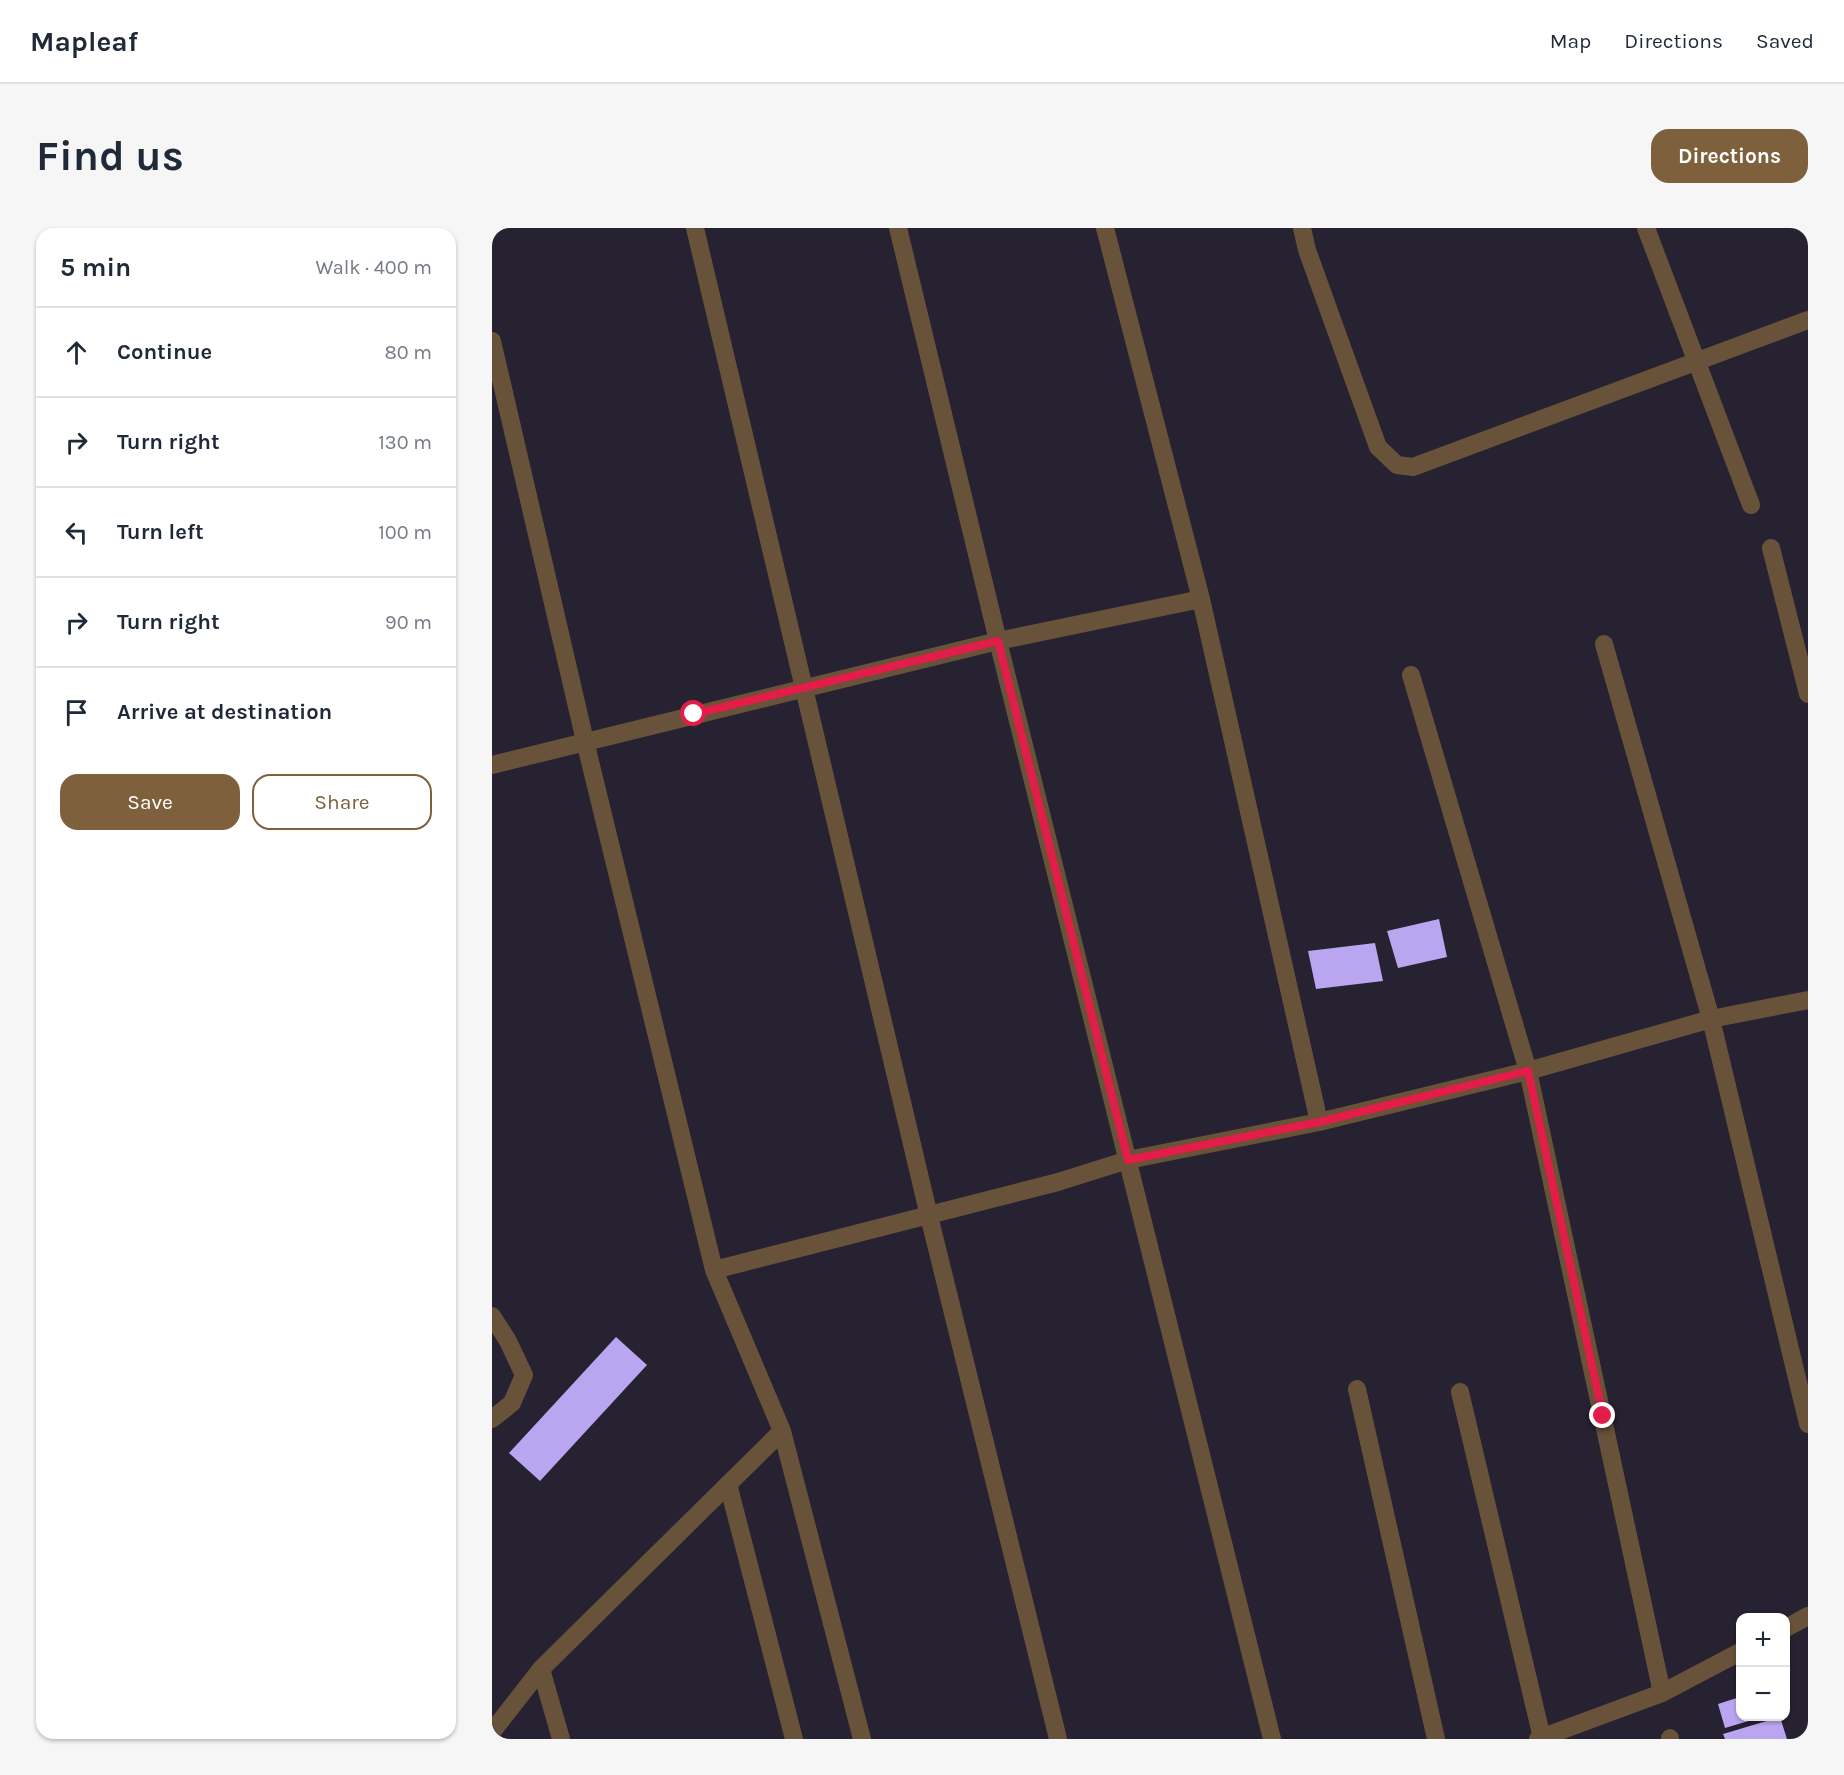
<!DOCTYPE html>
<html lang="en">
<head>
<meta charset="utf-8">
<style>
  :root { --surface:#fff; --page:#f6f6f7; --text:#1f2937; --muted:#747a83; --line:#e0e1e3; --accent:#7e613c }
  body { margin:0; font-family:Karla,sans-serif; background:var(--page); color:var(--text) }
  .controls { position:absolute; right:18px; bottom:18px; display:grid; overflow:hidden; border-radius:12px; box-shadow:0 2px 4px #0004 }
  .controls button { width:54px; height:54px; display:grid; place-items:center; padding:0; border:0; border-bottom:2px solid var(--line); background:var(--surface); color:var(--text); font:30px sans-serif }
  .stop { position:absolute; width:18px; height:18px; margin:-14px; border:4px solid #e11d48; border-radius:50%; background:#fff }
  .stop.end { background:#e11d48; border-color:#fff; box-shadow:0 2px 6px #0008 }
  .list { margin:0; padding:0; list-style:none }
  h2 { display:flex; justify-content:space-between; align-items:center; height:78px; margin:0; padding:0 24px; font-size:26px }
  h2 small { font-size:20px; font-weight:400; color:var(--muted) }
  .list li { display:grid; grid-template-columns:39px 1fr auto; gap:18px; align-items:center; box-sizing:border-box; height:90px; padding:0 24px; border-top:2px solid var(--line) }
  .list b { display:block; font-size:22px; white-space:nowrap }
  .list em { font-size:20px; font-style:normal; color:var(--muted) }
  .actions { display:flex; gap:12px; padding:18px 24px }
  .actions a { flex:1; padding:14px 0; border:2px solid var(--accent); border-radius:18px; text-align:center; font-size:21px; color:var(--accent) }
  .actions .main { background:var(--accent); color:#fff }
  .icon { flex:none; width:33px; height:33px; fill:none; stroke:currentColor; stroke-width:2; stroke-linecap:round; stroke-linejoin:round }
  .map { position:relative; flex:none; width:1316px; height:1511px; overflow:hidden; border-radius:18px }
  header { display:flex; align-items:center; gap:36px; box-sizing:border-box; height:84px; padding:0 30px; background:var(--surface); border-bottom:2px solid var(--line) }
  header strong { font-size:28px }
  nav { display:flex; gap:33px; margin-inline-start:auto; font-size:21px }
  .intro { display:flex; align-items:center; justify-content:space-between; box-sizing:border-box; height:144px; padding:0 36px }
  h1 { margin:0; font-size:42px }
  .button { padding:15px 27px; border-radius:18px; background:var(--accent); color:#fff; font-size:21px; font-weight:700 }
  main { display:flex; gap:36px; padding:0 36px }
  aside { flex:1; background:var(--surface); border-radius:18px; box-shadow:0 2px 4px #0004 }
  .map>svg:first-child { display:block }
</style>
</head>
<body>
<header>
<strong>Mapleaf</strong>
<nav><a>Map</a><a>Directions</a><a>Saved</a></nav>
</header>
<div class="intro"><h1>Find us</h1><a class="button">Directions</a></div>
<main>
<aside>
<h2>5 min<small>Walk · 400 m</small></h2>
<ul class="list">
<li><svg class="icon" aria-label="ahead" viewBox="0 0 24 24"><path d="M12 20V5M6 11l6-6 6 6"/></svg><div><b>Continue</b></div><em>80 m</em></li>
<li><svg class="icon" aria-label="right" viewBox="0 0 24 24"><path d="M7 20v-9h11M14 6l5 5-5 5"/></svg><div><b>Turn right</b></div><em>130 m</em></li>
<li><svg class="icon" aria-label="left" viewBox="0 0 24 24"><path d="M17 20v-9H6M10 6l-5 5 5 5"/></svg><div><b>Turn left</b></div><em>100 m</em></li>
<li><svg class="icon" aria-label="right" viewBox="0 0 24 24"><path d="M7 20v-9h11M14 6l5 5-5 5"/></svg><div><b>Turn right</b></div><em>90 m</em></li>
<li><svg class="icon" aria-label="arrive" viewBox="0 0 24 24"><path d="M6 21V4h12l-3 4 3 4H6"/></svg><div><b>Arrive at destination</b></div></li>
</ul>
<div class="actions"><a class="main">Save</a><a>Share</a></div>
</aside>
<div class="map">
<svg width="1316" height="1511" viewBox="0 0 1316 1511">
  <rect width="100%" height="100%" fill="#262231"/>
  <path fill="#baa6f0" d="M947,691L955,729L906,740L895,703Z
    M883,715L891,753L824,761L816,723Z
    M124,1109L155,1137L48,1253L17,1225Z
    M1248,1469V1488L1270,1489L1233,1500L1226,1476Z
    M1288,1489L1295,1511H1233L1231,1506Z"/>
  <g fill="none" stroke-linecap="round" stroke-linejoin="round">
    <path stroke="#685239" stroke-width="18" d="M203,0L437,988L566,1511
      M406,0L506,413L780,1511
      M613,0L709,371L827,894
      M810,0L815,22L886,219L905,237L921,239L1316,92
      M1154,0L1259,277
      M0,113L93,513L222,1042L290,1203L370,1511
      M1279,320L1316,466
      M1112,416L1219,791L1316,1196
      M919,447L1036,843L1170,1465
      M0,537L506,413L709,371
      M222,1042L566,954L636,932L827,894L1036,843L1219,791L1316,772
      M0,1088L16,1113L32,1147L20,1175L0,1191
      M865,1161L944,1511
      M968,1164L1050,1510
      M236,1256L302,1511
      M1294,1400L1316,1388
      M49,1441L69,1511
      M0,1504L49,1441L290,1203
      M1178,1510V1511
      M1046,1511L1170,1465L1248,1424"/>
  </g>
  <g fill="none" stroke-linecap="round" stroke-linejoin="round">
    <path stroke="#e11d48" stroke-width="8" d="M202,486L506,413L636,932L827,894L1036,843L1111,1188"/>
  </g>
</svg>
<div class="controls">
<button>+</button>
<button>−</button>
</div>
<div class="stop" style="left:202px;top:486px"></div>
<div class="stop end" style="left:1111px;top:1188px"></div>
</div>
</main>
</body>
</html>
